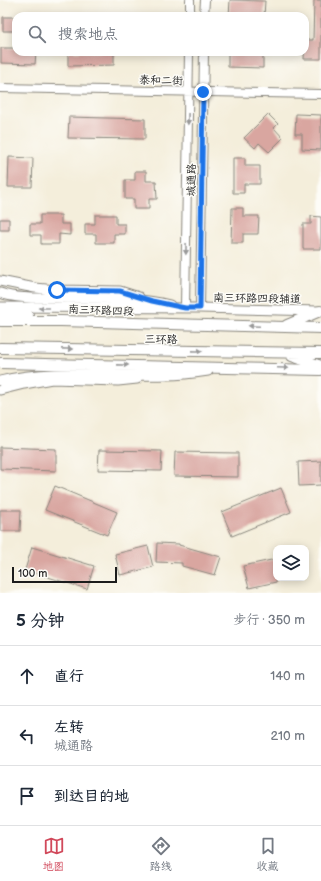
<!DOCTYPE html>
<html lang="zh">
<head>
<meta charset="utf-8">
<style>
  :root { --surface:#fff; --page:#f6f6f7; --text:#1f2937; --muted:#747a83; --line:#e0e1e3; --accent:#d1495b }
  body { margin:0; font-family:"Balsamiq Sans","LXGW WenKai TC",sans-serif; background:var(--page); color:var(--text) }
  .controls { position:absolute; right:12px; bottom:12px; display:grid; overflow:hidden; border-radius:8px; box-shadow:0 2px 10px #0003 }
  .controls button { width:36px; height:36px; display:grid; place-items:center; padding:0; border:0; border-bottom:1px solid var(--line); background:var(--surface); color:var(--text); font:20px sans-serif }
  .scale { position:absolute; left:12px; bottom:10px; width:105px; box-sizing:border-box; padding-left:4px; border:2px solid #1c1c1c; border-top:0; font-size:11px; line-height:14px; white-space:nowrap; color:#1c1c1c; -webkit-text-stroke:3px #fdfcf7; paint-order:stroke }
  .stop { position:absolute; width:12px; height:12px; margin:-9px; border:3px solid #1a73e8; border-radius:50%; background:#fff }
  .stop.end { background:#1a73e8; border-color:#fff; box-shadow:0 1px 4px #0008 }
  .list { margin:0; padding:0; list-style:none }
  h2 { display:flex; justify-content:space-between; align-items:center; height:52px; margin:0; padding:0 16px; font-size:17px }
  h2 small { font-size:13px; font-weight:400; color:var(--muted) }
  .list li { display:grid; grid-template-columns:26px 1fr auto; gap:12px; align-items:center; box-sizing:border-box; height:60px; padding:0 16px; border-top:1px solid var(--line) }
  .list b { display:block; font-size:15px; white-space:nowrap }
  .list p { margin:0; font-size:13px; white-space:nowrap; color:var(--muted) }
  .list em { font-size:13px; font-style:normal; color:var(--muted) }
  .icon { flex:none; width:22px; height:22px; fill:none; stroke:currentColor; stroke-width:2; stroke-linecap:round; stroke-linejoin:round }
  .map { position:relative; flex:none; width:321px; height:593px; overflow:hidden }
  .search { position:absolute; background:var(--surface); box-shadow:0 2px 10px #0003; left:12px; right:12px; top:12px; height:44px; display:flex; align-items:center; gap:10px; box-sizing:border-box; padding:0 14px; border-radius:12px; color:var(--muted); font-size:15px }
  .sheet { height:232px; background:var(--surface) }
  nav { display:flex; justify-content:space-around; align-items:center; box-sizing:border-box; height:56px; border-top:1px solid var(--line); background:var(--surface); font-size:11px; color:var(--muted) }
  nav a { display:grid; justify-items:center; gap:2px }
  nav .on { color:var(--accent) }
  .map>svg:first-child { display:block }
</style>
</head>
<body>
<div class="map">
<svg width="321" height="593" viewBox="0 0 321 593">
  <rect width="100%" height="100%" fill="#fdfcf7"/>
  <filter id="ink" filterUnits="userSpaceOnUse"><feTurbulence type="fractalNoise" baseFrequency=".025" numOctaves="2"/><feDisplacementMap in="SourceGraphic" scale="8" xChannelSelector="R" yChannelSelector="G"/><feConvolveMatrix kernelMatrix="1 2 1 2 8 2 1 2 1" color-interpolation-filters="sRGB"/></filter>
  <filter id="wash" filterUnits="userSpaceOnUse"><feTurbulence type="fractalNoise" baseFrequency=".012" numOctaves="4" result="noise"/><feDisplacementMap in="SourceGraphic" scale="16" xChannelSelector="R" yChannelSelector="G"/><feGaussianBlur stdDeviation="0.9" result="paint"/><feColorMatrix in="noise" values="0 0 0 0 0 0 0 0 0 0 0 0 0 0 0 0 0 1.4 0 .05"/><feComposite in="paint" operator="in"/></filter>
  <g filter="url(#wash)">
    <rect width="100%" height="100%" fill="#f4eedb"/>
    <g id="blocks">
      <path fill="#d9a6a0" d="M230,0L265,1L264,16H229Z
        M314,0H321V59H304L305,40H313Z
        M3,17H16V31H3Z
        M1,48H16V52H36L35,64L1,63Z
        M68,52H114V65L68,66Z
        M228,52H263V68L228,67Z
        M268,114L278,124L274,128L283,138L269,152L259,143L255,148L244,138Z
        M296,114L321,115V150L302,149V134H295Z
        M69,117L145,119V139L68,138Z
        M9,157L33,158L32,187H8Z
        M233,158H245V166H260V184H244V193H233Z
        M135,171H146V181H156L157,199H149V209H134V199H125V180H135Z
        M232,208H243V216H259L258,234H243V243H231Z
        M40,215H61V224H70V235L59,234V244H41V235H30V224H40Z
        M95,215H116V224H125V234H114V243H96V234H85V224H95Z
        M311,216L321,217V249H303V224H311Z
        M0,219H9V230H0Z
        M0,447L56,449V471L0,469Z
        M99,450L162,451L161,471L98,470Z
        M175,452L238,453V477L174,476Z
        M321,461V485L299,486L298,462Z
        M55,486L117,512L107,535L45,510Z
        M281,488L291,512L232,536L222,512Z
        M0,510H21L20,531H0Z
        M157,543L179,544V545L221,557L215,575L182,566V563L156,562Z
        M148,546L153,567L120,575L115,554Z
        M32,547L94,566L87,589L25,570Z
        M276,559V582L249,588L243,566Z"/>
    </g>
  </g>
  <g filter="url(#ink)">
    <use href="#blocks" fill-opacity="0" stroke="#88857c" stroke-width="1"/>
    <g fill="none" stroke-linecap="round" stroke-linejoin="round">
      <g stroke="#88857c" stroke-width="10">
        <path id="tertiary" d="M190,16V0
          M204,16L205,0
          M0,88L321,94
          M185,308L189,52
          M200,308L204,52"/>
      </g>
      <g stroke="#88857c" stroke-width="11">
        <path id="secondary" d="M0,281L35,288L57,290L120,291L139,297
          M0,293C17,299 37,298 55,298C93,299 133,296 170,305
          M0,307L200,308L318,311
          M0,381C55,368 112,377 168,375C181,375 195,373 208,371
          M0,390L24,384L52,379L118,381L137,379"/>
      </g>
      <g stroke="#88857c" stroke-width="12">
        <path id="primary" d="M0,363L321,370"/>
      </g>
      <g stroke="#88857c" stroke-width="12">
        <path id="trunk" d="M0,313L28,315
          M0,321H61L321,328
          M287,325L320,311
          M0,348L321,353
          M292,356L321,366"/>
      </g>
      <use href="#tertiary" stroke="#fff" stroke-width="8"/>
      <use href="#secondary" stroke="#fff" stroke-width="9"/>
      <use href="#primary" stroke="#fff" stroke-width="10"/>
      <use href="#trunk" stroke="#fff" stroke-width="10"/>
    </g>
    <defs><path id="oneway-solid" d="M-6-.8H1V-3.2L6.5 0L1 3.2V.8H-6Z"/></defs>
    <g fill="#999">
      <use href="#oneway-solid" transform="translate(188 119) rotate(91)"/>
      <use href="#oneway-solid" transform="translate(186 249) rotate(91)"/>
      <use href="#oneway-solid" transform="translate(44 308) rotate(-180)"/>
      <use href="#oneway-solid" transform="translate(254 326) rotate(-178)"/>
      <use href="#oneway-solid" transform="translate(67 349) rotate(1)"/>
      <use href="#oneway-solid" transform="translate(197 351) rotate(1)"/>
      <use href="#oneway-solid" transform="translate(123 365) rotate(1)"/>
      <use href="#oneway-solid" transform="translate(283 368) rotate(2)"/>
    </g>
  </g>
  <g fill="none" stroke-linecap="round" stroke-linejoin="round" filter="url(#ink)">
    <path stroke="#1a73e8" stroke-width="5" d="M57,290L120,291L152,301L185,308H200L203,92"/>
  </g>
  <g text-anchor="middle" stroke-width="3" stroke-linejoin="round" paint-order="stroke">
    <g font-size="11" fill="#1c1c1c" stroke="#fdfcf7">
      <text transform="translate(161 80) rotate(1)" y="4">泰和二街</text>
      <text transform="translate(191 180) rotate(-89)" y="4">城通路</text>
      <text transform="translate(257 298) rotate(1)" y="4">南三环路四段辅道</text>
      <text transform="translate(101 310) rotate(2)" y="4">南三环路四段</text>
      <text transform="translate(161 339) rotate(1)" y="4">三环路</text>
    </g>
  </g>
</svg>
<div class="controls">
<button><svg class="icon" aria-label="layers" viewBox="0 0 24 24"><path d="M12 4l9 5-9 5-9-5zM3 14l9 5 9-5"/></svg></button>
</div>
<div class="scale">100 m</div>
<div class="stop" style="left:57px;top:290px"></div>
<div class="stop end" style="left:203px;top:92px"></div>
<div class="search"><svg class="icon" aria-label="search" viewBox="0 0 24 24"><circle cx="10" cy="10" r="6"/><path d="M15 15l6 6"/></svg>搜索地点</div>
</div>
<section class="sheet">
<h2>5 分钟<small>步行 · 350 m</small></h2>
<ul class="list">
<li><svg class="icon" aria-label="ahead" viewBox="0 0 24 24"><path d="M12 20V5M6 11l6-6 6 6"/></svg><div><b>直行</b></div><em>140 m</em></li>
<li><svg class="icon" aria-label="left" viewBox="0 0 24 24"><path d="M17 20v-9H6M10 6l-5 5 5 5"/></svg><div><b>左转</b><p>城通路</p></div><em>210 m</em></li>
<li><svg class="icon" aria-label="arrive" viewBox="0 0 24 24"><path d="M6 21V4h12l-3 4 3 4H6"/></svg><div><b>到达目的地</b></div></li>
</ul>
</section>
<nav>
<a class="on"><svg class="icon" aria-label="map" viewBox="0 0 24 24"><path d="M3 6l6-2 6 2 6-2v14l-6 2-6-2-6 2zM9 4v14M15 6v14"/></svg>地图</a>
<a><svg class="icon" aria-label="directions" viewBox="0 0 24 24"><path d="M12 3l9 9-9 9-9-9zM9 14v-3h6M13 9l2 2-2 2"/></svg>路线</a>
<a><svg class="icon" aria-label="saved" viewBox="0 0 24 24"><path d="M7 4h10v16l-5-4-5 4z"/></svg>收藏</a>
</nav>
</body>
</html>
